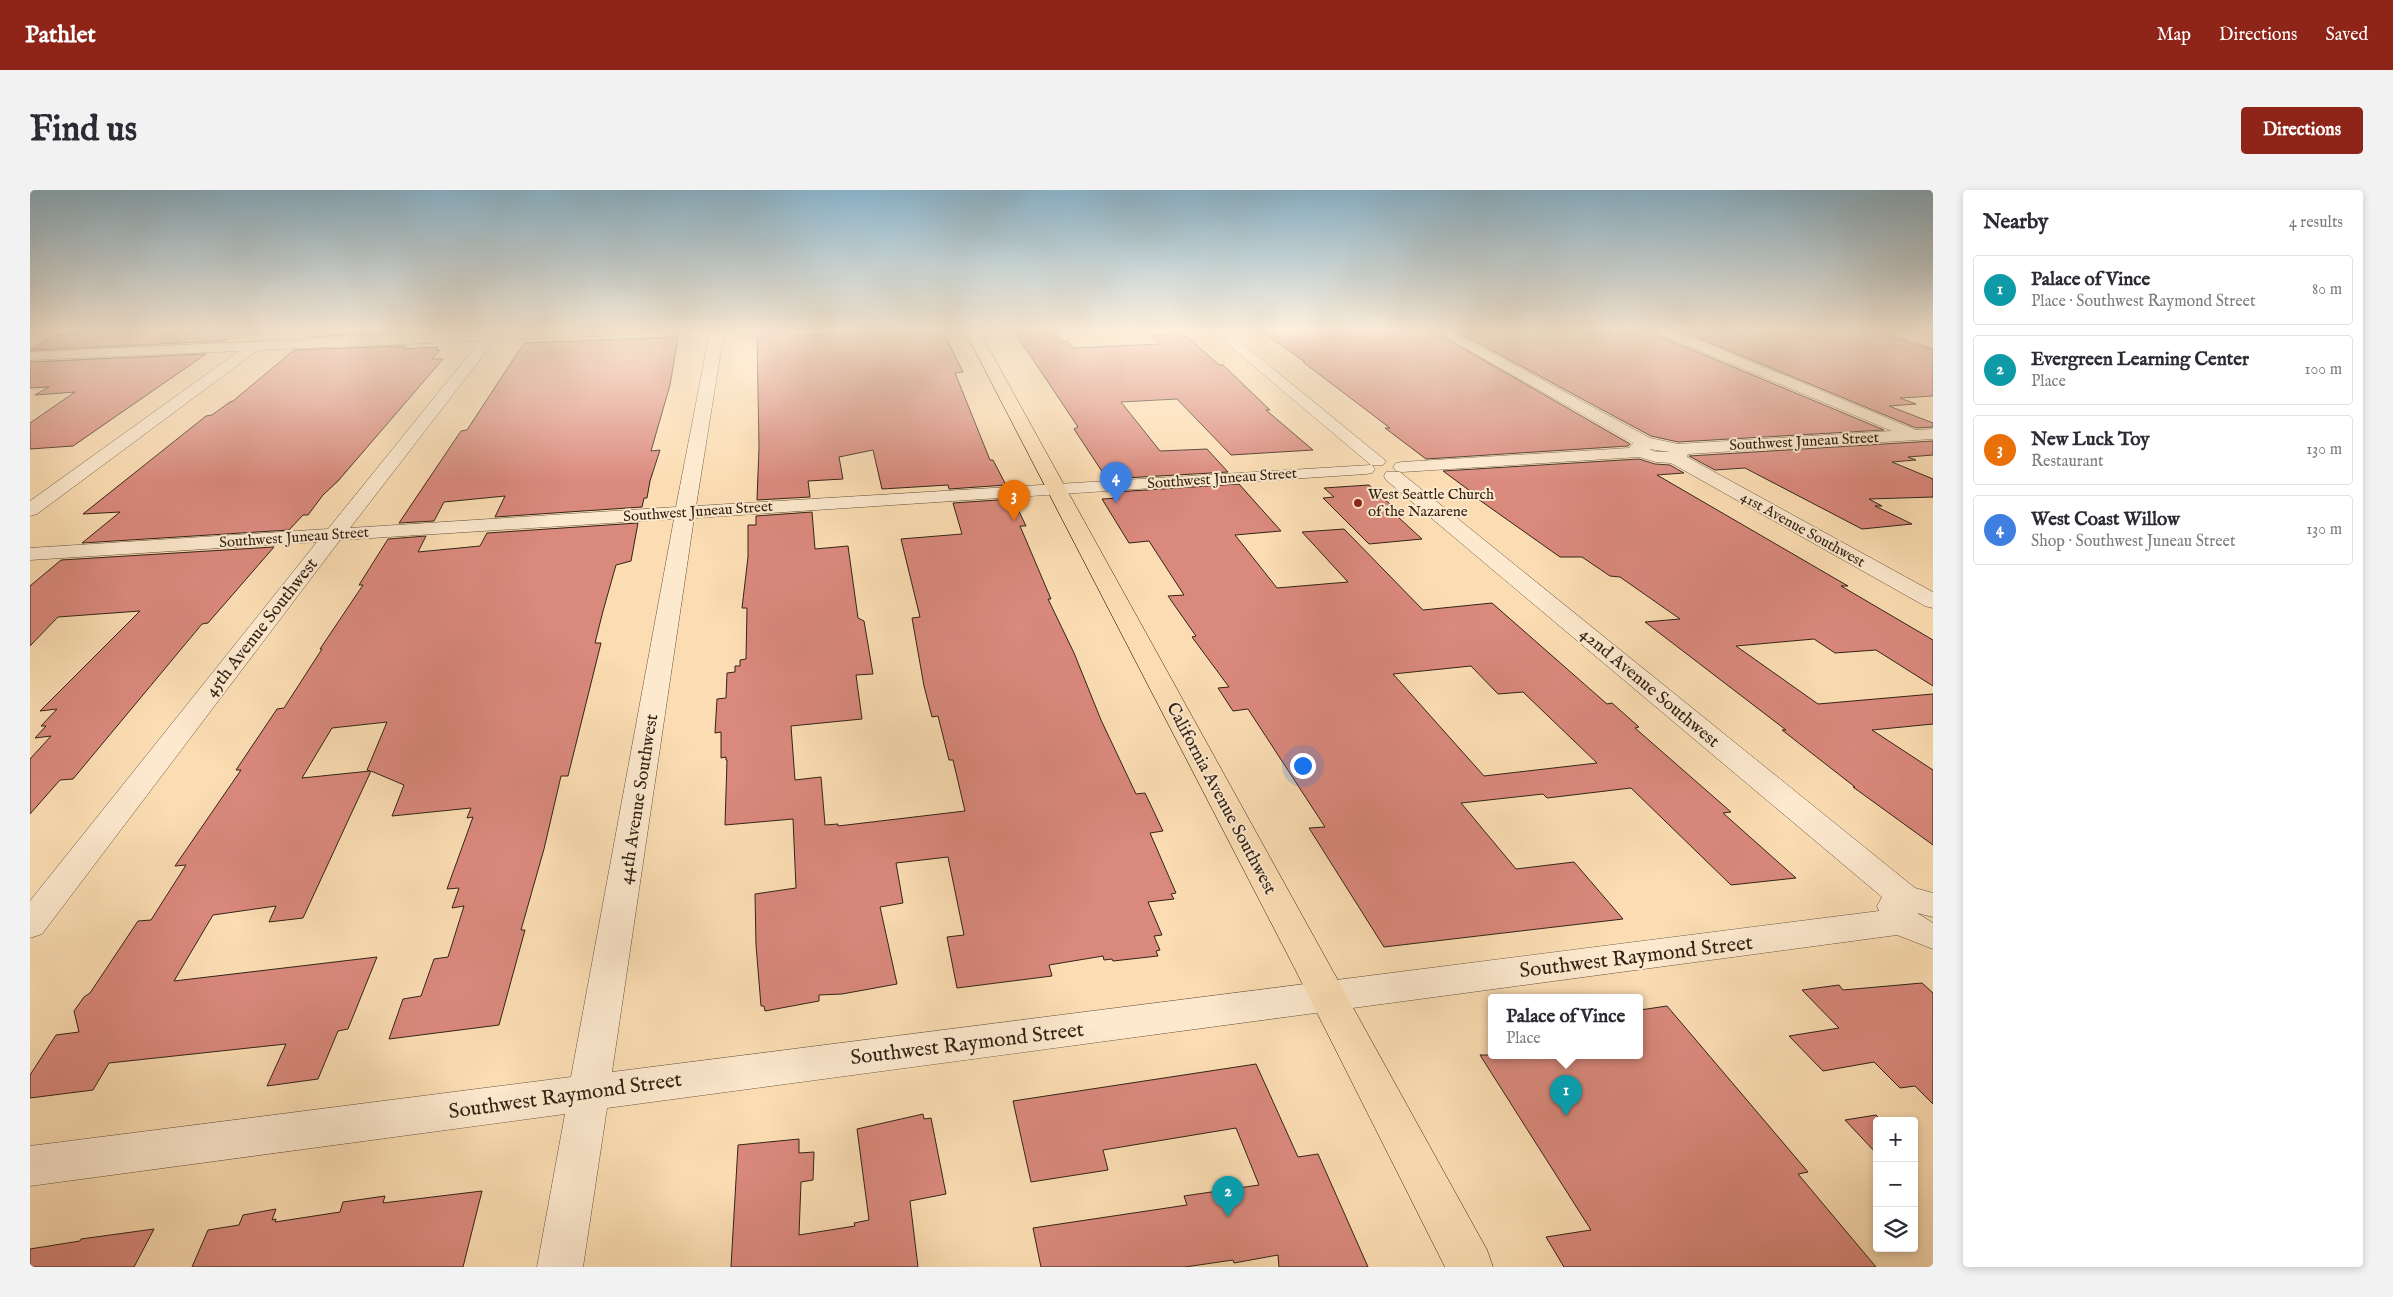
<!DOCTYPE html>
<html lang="en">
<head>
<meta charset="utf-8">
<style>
  :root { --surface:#fff; --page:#f2f2f3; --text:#2b2b33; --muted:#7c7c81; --line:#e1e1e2; --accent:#8f2418 }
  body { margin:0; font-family:"IM FELL English",serif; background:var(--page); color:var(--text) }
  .controls { position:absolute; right:15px; bottom:15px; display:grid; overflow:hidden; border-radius:5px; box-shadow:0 2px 8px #0003 }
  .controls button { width:45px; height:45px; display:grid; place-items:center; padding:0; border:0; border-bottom:1px solid var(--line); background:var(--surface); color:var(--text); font:25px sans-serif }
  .you { position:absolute; left:1272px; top:575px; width:18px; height:18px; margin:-12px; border:4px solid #fff; border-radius:50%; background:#1a73e8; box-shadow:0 0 0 8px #1a73e833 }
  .badge { display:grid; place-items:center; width:32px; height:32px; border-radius:50%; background:var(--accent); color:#fff; font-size:16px; font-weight:700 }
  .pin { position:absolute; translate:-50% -41px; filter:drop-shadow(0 1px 2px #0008) }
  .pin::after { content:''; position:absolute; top:26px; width:18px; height:15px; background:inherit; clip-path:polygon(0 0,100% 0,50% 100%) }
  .popup { position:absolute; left:1458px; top:804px; width:155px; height:65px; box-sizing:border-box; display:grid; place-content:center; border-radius:5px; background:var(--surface); filter:drop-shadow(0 1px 4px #0005); font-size:16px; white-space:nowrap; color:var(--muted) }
  .popup b { font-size:19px; color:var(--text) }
  .popup::after { content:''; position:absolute; left:50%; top:100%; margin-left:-10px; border:10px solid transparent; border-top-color:var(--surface) }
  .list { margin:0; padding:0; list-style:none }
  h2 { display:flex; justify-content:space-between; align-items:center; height:65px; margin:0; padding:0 20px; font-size:21px }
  h2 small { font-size:16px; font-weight:400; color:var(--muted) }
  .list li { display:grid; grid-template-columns:32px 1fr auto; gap:15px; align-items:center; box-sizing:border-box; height:70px; margin:0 10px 10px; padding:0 10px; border:1px solid var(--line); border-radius:5px }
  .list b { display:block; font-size:19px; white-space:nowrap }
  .list p { margin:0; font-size:16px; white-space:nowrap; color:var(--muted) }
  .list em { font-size:16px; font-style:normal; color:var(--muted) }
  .icon { flex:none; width:28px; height:28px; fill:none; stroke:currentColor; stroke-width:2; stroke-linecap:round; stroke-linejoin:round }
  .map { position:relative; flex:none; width:1903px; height:1077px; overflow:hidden; border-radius:5px }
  header { display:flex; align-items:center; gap:30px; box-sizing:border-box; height:70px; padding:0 25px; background:var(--accent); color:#fff }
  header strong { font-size:24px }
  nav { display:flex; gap:28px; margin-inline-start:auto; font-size:18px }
  .intro { display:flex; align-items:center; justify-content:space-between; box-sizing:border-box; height:120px; padding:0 30px }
  h1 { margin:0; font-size:35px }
  .button { padding:12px 22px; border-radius:5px; background:var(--accent); color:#fff; font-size:18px; font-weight:700 }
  main { display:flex; gap:30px; padding:0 30px }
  aside { flex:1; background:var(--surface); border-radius:5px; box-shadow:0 2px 8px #0003 }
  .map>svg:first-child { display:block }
</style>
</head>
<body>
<header>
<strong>Pathlet</strong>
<nav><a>Map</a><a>Directions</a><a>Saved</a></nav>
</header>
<div class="intro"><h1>Find us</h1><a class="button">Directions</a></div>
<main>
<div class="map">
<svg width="1903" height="1077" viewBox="0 0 1903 1077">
  <rect width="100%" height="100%" fill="#fcddb3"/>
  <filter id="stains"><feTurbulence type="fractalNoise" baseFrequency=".004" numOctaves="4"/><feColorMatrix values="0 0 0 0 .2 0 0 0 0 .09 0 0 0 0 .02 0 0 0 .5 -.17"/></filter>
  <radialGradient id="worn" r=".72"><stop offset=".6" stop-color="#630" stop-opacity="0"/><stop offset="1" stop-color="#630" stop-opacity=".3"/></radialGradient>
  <path fill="#da897d" stroke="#322316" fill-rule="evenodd" d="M117,141H208L194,151L0,160L26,145Z
    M287,141H390L280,147Z
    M833,141L913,142L933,182L925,183L960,270H963L976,295L919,299L918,295L852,299L843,260L809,267L813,289L778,291L780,307L727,310L729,258L727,144L755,142L758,143V146L824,143Z
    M984,141H1024L1033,152L1038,151L1043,158L1129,154L1120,145L1154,144L1189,175H1193L1240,220H1236L1283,260L1201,265L1147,209L1091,212L1130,261L1177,259L1198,282L1077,289L1044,239L1048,237Z
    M1231,141H1403L1600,254L1598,256L1396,269L1355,238H1360L1273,172H1275Z
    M1426,141H1626L1629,146L1854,240L1648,252L1621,246Z
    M1652,141H1856L1859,146L1903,160V206L1870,208L1886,214L1859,216L1903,233V237L1886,238Z
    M648,147L640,195L621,261L630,260L620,291L617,308H614L612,317L465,327L475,306L414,312L404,331L369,333L431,241L437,240L494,153Z
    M376,156L373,159L408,157L406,160H410L402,169H413L308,291L293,305L278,325H273L259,340L52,353L90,322L53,324L176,226L182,225L200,212L203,211L264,160Z
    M176,164L43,256L0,259V233L45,202L5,205L19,197L0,198V172Z
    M1903,251V265L1878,267L1886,270L1862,272L1903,289V307L1839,309L1852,316H1845L1882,334L1832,339L1715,278L1685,280L1659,266Z
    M1609,269L1625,274L1640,275L1654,283L1627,285L1818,396H1811L1903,450V496L1846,460L1805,463L1784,449L1706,456L1788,514L1903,504V534L1842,540L1903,580V655L1823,597H1825L1752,540H1756L1615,432L1650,429L1590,387L1580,386L1552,367H1530L1448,309H1451L1413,281Z
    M1209,294L1251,341L1205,345L1247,398L1318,392L1272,342L1314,339L1393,420L1462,413L1577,514L1582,513L1609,537L1605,538L1701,622L1693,623L1766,688L1701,695L1601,598L1517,608L1513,604L1431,613L1486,679L1544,672L1593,729L1354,757L1279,638L1295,637L1218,519L1203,521L1188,498L1199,497L1162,447L1166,446L1138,406L1154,405L1119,351L1099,353L1072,309L1089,308L1085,302ZM1441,476L1468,504L1493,502L1567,573L1454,586L1363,484Z
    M1339,295L1374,327H1368L1392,349L1339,354L1293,308L1304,307L1294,298Z
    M983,309L996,336H990L1021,409H1018L1044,463L1071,530L1106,604L1115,603L1133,641L1120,643L1146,703L1141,704L1144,709L1118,712L1132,745L1124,746L1130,760L1126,761L1128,766L1083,771L1082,769L1074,770L1073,766L1019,775L1022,786L927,798L917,747L934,745L918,667L866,673L873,713L850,717L867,794L812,804L789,805V811L735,821L734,816H731L726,755L725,704L766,698L763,629L695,635L697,570H696V567L691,568V542L685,543L687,509L696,508L697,483L705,482V476H710V470L716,469L717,418H712L718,367V335H726V326L782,322L785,359L818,356L828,428L834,431L843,484L826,485L832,529L761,536L765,590L791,587L795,635L808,634V636L935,621L923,570H919L908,526L902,527L894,496L882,428L890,427L871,349L932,344L923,313Z
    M608,333L601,371L586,375L573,421L565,453H571L538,586H531L514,659L491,740H495L469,835L359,849L373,809L391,806L404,769L418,767L434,716L422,718L429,698L417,699L443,627L437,628L441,618L362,626L374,595L341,581L273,728L239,732L246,716L183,725L144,791L347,767L318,839L308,841L288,889L237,896L256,854L79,873L63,900L0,908V885L26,845L49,842L44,821L54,807L60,803L108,731L121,730L156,675L145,676L211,580H206L247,519L254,518L292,459H290L333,395H329L358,349L396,346L388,362L450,356L457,343ZM357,532L337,580L340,581L272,588L302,538Z
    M244,357L178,433L172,434L43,589L30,590L0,624V569L21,546L5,548L16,536H11L27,519L10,521L110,421L28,427L0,456V396L31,370Z
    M1892,793L1903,803V914L1885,896L1870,898L1844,872L1793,881L1759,846L1809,838L1772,800L1809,795L1813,800Z
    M1637,816L1778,982L1768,984L1846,1077H1534L1516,1047L1561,1040L1450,865H1610V820Z
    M1226,874L1268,967L1288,964L1338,1077H1249L1248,1065L1204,1073L1203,1070L1155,1077H1011L1003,1038L1157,1015L1154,1006L1229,995L1206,938L1073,960L1078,980L1001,992L983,911Z
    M893,924L894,929L901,928L916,1004L880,1011L888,1077H701L708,955L769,949V963L784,962L783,990L771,992L769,1045L825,1036L824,1033L839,1030L827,939Z
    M1846,925L1852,931H1847V964L1815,930Z
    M452,1001L433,1077H162L178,1040L209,1035L213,1025L246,1019L242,1030L246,1029L245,1032L310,1022L313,1012L355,1006L353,1013Z
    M124,1039L104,1077H0V1059L50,1051L51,1049Z"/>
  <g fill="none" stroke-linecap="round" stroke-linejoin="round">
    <g stroke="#64523d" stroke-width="1">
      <path id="minor" d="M13,141H30L0,157V148Z
        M458,141H599L592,145L465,150L320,338L646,317L680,141H694L666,316L1341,275L1182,141H1197L1356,271L1353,275H1342L1345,279L1342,283L1336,284L664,328L582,882L1849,721L1847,716L1852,707L1356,290L1354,286L1356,282H1370L1885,698L1903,703V727L1887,723L1903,733V759L1867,745L577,918L553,1077H507L535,924L0,996V956L541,887L644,329L310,350L12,744L0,748V711L287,352L0,370V358L298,339L450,151L228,160L7,324L0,326V311L209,161L0,170V162Z
        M1405,141H1422L1620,248L1648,254L1862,241L1630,144L1628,141H1647L1886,240L1903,239V249L1658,264L1657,267L1903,402V418L1895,416L1641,273L1626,272L1609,267L1372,282L1366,281L1363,277L1366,273L1372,272L1599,258L1603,253ZM1619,259L1640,262H1626Z"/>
    </g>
    <g stroke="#322316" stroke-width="1">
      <path id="major" d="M935,141H949L1457,1060L1463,1077H1415L1264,777Z
        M1858,141H1878L1903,149V158L1860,144Z"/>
    </g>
    <use href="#minor" fill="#fde9ce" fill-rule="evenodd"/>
    <use href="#major" fill="#fcddb3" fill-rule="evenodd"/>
  </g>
  <linearGradient id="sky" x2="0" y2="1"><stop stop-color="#8bb7d0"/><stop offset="0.48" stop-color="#fef0dd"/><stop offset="1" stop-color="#fef0dd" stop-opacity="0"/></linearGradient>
  <rect width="1903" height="292" fill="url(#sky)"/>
  <circle fill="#8f2418" stroke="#fde9ce" stroke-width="2" cx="1328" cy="313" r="5"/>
  <g text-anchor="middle" stroke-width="4" stroke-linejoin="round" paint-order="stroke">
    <g font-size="15" fill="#322316" stroke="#fde9ce">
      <text transform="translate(1774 251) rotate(-3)" y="5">Southwest Juneau Street</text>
      <text transform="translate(1192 288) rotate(-4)" y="5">Southwest Juneau Street</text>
      <text transform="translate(668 321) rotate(-4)" y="5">Southwest Juneau Street</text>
      <text transform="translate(1773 339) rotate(29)" y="5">41st Avenue Southwest</text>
      <text transform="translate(264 347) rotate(-4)" y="5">Southwest Juneau Street</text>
    </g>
    <g font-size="15" fill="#322316" stroke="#fde9ce" text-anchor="start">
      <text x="1338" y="309">West Seattle Church<tspan x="1338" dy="17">of the Nazarene</tspan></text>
    </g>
    <g font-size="18" fill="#322316" stroke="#fde9ce">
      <text transform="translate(231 437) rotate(-52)" y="6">45th Avenue Southwest</text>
      <text transform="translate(1620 497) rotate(40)" y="6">42nd Avenue Southwest</text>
      <text transform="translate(1192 608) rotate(62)" y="6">California Avenue Southwest</text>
      <text transform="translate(608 609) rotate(-81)" y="6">44th Avenue Southwest</text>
    </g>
    <g font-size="21" fill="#322316" stroke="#fde9ce">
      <text transform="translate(1606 766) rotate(-7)" y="7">Southwest Raymond Street</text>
      <text transform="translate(937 853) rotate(-7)" y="7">Southwest Raymond Street</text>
      <text transform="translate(535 905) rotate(-8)" y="7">Southwest Raymond Street</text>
    </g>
  </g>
  <rect width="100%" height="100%" filter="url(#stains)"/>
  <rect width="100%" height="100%" fill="url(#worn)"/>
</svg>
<div class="controls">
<button>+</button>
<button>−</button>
<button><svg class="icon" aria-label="layers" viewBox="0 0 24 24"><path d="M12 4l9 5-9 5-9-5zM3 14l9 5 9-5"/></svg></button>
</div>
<div class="you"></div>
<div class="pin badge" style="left:1536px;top:926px;background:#0f9aa8">1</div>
<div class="popup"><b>Palace of Vince</b>Place</div>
<div class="pin badge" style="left:1198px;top:1027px;background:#0f9aa8">2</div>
<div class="pin badge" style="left:984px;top:331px;background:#e8710a">3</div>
<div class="pin badge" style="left:1086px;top:313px;background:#3f7fe0">4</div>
</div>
<aside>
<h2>Nearby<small>4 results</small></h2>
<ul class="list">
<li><span class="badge" style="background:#0f9aa8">1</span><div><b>Palace of Vince</b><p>Place · Southwest Raymond Street</p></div><em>80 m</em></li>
<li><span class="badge" style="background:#0f9aa8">2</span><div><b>Evergreen Learning Center</b><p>Place</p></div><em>100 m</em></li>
<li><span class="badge" style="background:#e8710a">3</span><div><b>New Luck Toy</b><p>Restaurant</p></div><em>130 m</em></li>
<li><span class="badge" style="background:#3f7fe0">4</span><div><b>West Coast Willow</b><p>Shop · Southwest Juneau Street</p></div><em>130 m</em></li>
</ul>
</aside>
</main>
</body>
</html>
